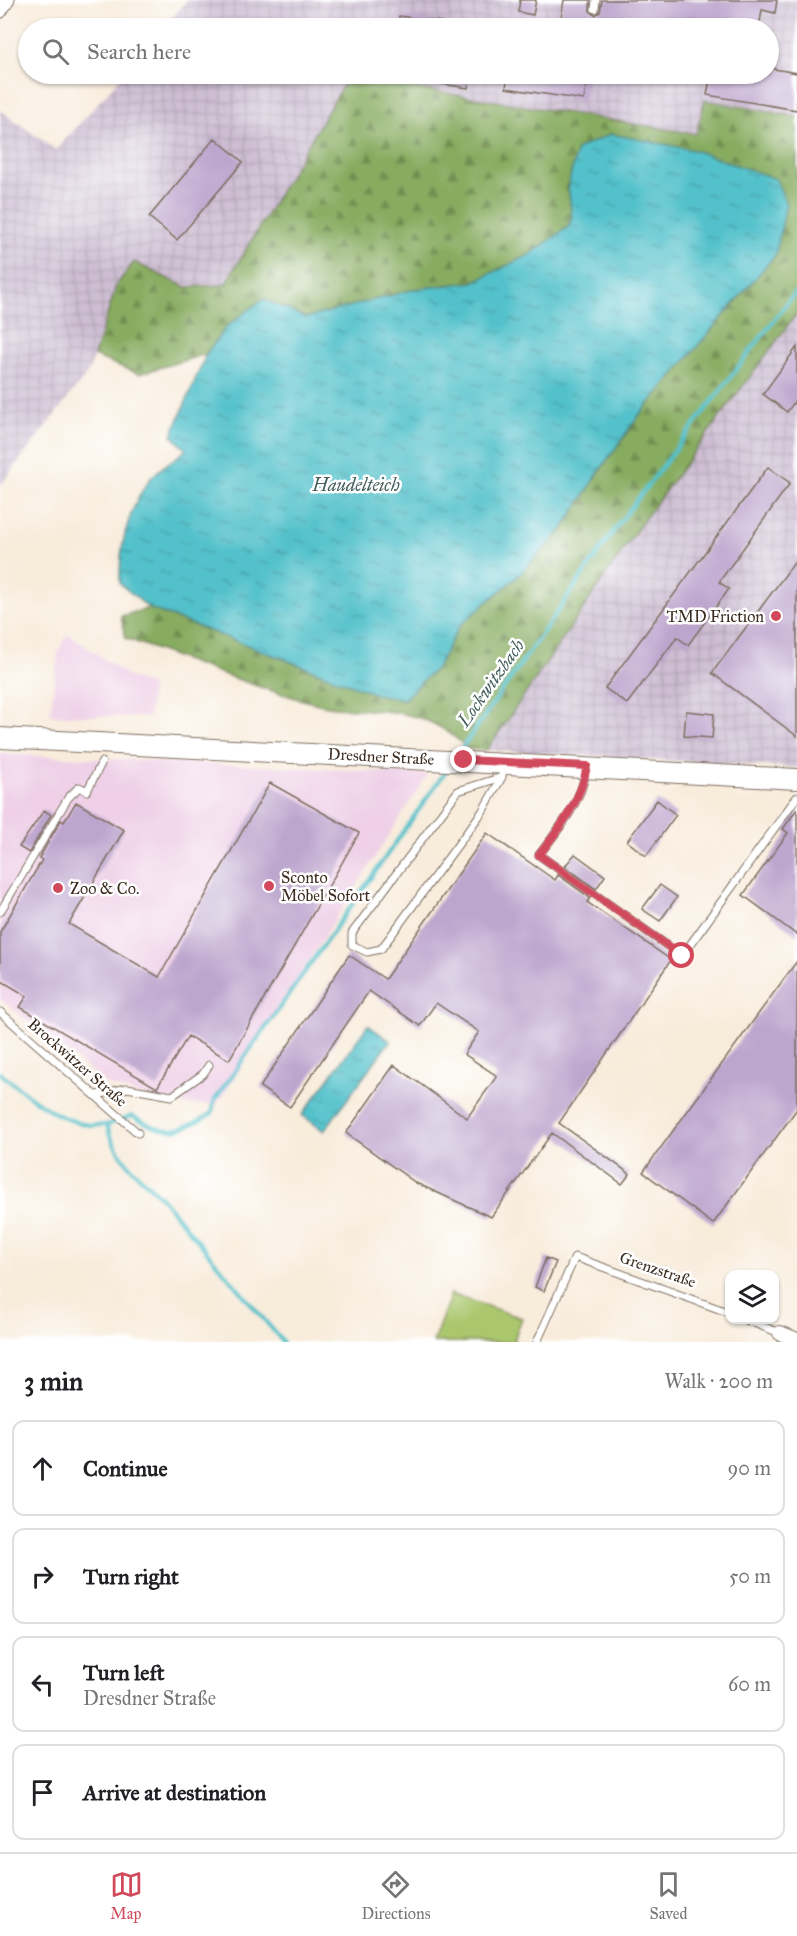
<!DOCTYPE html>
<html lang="en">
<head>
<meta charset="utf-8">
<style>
  :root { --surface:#fff; --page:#f6f6f6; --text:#202124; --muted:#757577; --line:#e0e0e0; --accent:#d1495b }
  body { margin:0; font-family:"IM FELL Great Primer",serif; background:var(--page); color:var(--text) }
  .controls { position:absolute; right:18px; bottom:18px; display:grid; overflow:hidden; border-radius:12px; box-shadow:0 2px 4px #0004 }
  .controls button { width:54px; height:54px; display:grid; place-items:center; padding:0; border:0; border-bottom:2px solid var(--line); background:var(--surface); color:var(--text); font:30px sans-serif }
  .stop { position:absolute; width:18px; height:18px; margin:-14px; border:4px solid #d1495b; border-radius:50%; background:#fff }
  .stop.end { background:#d1495b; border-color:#fff; box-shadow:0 2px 6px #0008 }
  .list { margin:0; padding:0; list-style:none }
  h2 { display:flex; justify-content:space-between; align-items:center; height:78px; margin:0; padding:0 24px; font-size:26px }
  h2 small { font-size:20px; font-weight:400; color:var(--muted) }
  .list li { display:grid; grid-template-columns:39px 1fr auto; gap:18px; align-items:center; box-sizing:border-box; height:96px; margin:0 12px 12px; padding:0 12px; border:2px solid var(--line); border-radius:12px }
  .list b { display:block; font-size:22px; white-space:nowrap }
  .list p { margin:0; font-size:20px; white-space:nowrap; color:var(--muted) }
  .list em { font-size:20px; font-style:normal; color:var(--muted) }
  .icon { flex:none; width:33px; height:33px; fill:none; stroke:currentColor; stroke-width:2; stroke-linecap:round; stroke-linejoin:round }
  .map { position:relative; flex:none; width:797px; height:1342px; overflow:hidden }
  .search { position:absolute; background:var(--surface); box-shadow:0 2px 4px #0004; left:18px; right:18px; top:18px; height:66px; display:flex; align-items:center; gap:15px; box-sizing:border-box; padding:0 21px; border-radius:33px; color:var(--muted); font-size:22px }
  .sheet { height:510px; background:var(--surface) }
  nav { display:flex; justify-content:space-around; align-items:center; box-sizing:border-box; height:84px; border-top:2px solid var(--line); background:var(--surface); font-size:16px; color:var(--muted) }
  nav a { display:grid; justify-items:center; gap:3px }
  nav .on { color:var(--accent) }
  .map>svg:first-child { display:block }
</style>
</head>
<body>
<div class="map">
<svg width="797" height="1342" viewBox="0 0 797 1342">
  <defs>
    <pattern id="industrial-grid" width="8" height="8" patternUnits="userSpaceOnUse" patternTransform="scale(1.5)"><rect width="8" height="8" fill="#cdbed3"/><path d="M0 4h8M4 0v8" fill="none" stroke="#b1a3b5"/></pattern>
    <pattern id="forest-firs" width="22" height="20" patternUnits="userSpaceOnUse" patternTransform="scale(1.5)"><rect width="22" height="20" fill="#87ac61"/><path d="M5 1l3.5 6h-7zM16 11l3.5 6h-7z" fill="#708c4f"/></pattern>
    <pattern id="water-ripples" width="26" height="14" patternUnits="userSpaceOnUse" patternTransform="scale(1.5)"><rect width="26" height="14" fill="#53c1cb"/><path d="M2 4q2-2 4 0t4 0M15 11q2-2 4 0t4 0" fill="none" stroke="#469da4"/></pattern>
  </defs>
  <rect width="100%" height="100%" fill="#fff"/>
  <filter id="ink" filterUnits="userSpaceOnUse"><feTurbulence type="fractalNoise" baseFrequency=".0167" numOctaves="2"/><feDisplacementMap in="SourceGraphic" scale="12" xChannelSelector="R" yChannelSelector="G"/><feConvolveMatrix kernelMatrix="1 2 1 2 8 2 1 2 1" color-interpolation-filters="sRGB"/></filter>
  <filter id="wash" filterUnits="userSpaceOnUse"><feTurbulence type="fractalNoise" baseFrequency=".008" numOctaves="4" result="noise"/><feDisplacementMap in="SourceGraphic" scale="24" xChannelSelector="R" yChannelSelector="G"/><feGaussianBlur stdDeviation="1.35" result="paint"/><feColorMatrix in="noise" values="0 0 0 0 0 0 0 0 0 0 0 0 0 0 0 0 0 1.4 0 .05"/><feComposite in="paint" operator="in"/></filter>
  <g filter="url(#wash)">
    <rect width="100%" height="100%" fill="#f8ecdb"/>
    <path fill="#efd0e7" d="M68,634L131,678L151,685L149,717L50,715L59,650Z
      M0,754L428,774L217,1105L163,1104L107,1084L0,999Z"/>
    <path fill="url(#industrial-grid)" d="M188,0H797V117L705,100L697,134L348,77L225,285L185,287L135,262L117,284L89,371L0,486V110L56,150L124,74H768V28H163Z
      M797,313V768L487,750L640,525Z"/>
    <path fill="#aac76e" stroke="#727846" stroke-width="1.5" d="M451,1294L522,1318L513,1342H433Z"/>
    <path fill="url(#forest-firs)" stroke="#616b40" stroke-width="1.5" d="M348,77L696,134L705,100L797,117V313L640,525L487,750L468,749C413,695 370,720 306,701C245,684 185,660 125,638L121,616L149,608L376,694L404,699L437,667L460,625L518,576L562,530L603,466L640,414L776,254L785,204L652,143L610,134L568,186L572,218L568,227L529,255L473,282L415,289L306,318L263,299L226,327L206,354L139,374L94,356L117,284L134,262L185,287L225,285Z"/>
    <path fill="url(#water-ripples)" stroke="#477674" stroke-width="1.5" d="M611,134L694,150L776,179L786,204L776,254L640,414L603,466L562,530L518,576L460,625L437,667L404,699L376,694L149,608L120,584C119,546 127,511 150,479C159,468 175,459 186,450L172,435L206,354L226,327L263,299L306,318L415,289L473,282L529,255L568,227L572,218L568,186L577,149Z
      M368,1025L390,1041L324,1131L302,1115Z"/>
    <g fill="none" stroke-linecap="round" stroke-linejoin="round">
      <path stroke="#53c1cb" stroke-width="4" d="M457,755L620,522L797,290
        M0,1073C29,1096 64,1129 105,1125C113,1124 123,1119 132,1116C168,1136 177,1134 212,1113L214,1101L448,768
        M107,1125C113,1153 138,1176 159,1195L283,1342"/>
    </g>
    <g id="blocks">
      <path fill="#bda6ce" d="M520,0H536L533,15L518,12Z
        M564,0H590V11L595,15L600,12L602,0H777L775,13L762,10L759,28H733L691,21L689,28H628L586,23L561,19Z
        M399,16L442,22L441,28H397Z
        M768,68L797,73V110L707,95L711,74H768Z
        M414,74H470L468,88L414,80Z
        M508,74H588L584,100L506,88Z
        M215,138L243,162L177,240L149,217Z
        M797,347V398L787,412L763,394Z
        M768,467L790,483L719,582L729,589L688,645L677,637L627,704L605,688Z
        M797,559V736L712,673Z
        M686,711L714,714L712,738L684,736Z
        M270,783L359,833L229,1060L188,1036L157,1088L20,1007L27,996L0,980V932L42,860L39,858L61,820L64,822L76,802L124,830L69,924L159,977Z
        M657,800L676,815L646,856L627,841Z
        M797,809V935L743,895L788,833L783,829Z
        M44,810L51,815L29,853L19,847Z
        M487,833L555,880L558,875L590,898L587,902L671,960L559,1123L630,1174L622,1184L552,1133L491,1217L416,1183L346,1133L394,1065L467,1118L497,1076L464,1054L479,1032L436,1003L420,1026L369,991L290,1107L260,1087L349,955L385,979Z
        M575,854L605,876L596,889L565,866Z
        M660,885L677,897L660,921L642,909Z
        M797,961V1109L713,1224L643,1172Z
        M546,1258L556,1262L544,1291L535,1287Z"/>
    </g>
  </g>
  <g filter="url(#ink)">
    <use href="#blocks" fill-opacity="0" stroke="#7d6e60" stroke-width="1.5"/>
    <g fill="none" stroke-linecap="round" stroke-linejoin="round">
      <g stroke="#7d6e60" stroke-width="9">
        <path id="service" d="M595,9L596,0
          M586,771C581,803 558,830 539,855L682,956L797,797
          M502,777L458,791L352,933V945L367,952L381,949L482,812L502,777L503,767
          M0,912L68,798L79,787L87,791L102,762
          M0,1012L138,1133
          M97,1095L127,1088L172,1096L203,1074L209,1065
          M746,1320L780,1333
          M537,1342L575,1257L730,1313"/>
      </g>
      <g stroke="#7d6e60" stroke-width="16">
        <path id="minor" d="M0,11L7,0
          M780,1333L797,1340"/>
      </g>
      <g stroke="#7d6e60" stroke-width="22">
        <path id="secondary" d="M0,738L797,779"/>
      </g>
      <use href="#service" stroke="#fff" stroke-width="7"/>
      <use href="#minor" stroke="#fff" stroke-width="14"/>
      <use href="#secondary" stroke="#fff" stroke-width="20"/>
    </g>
  </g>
  <g fill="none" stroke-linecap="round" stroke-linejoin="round" filter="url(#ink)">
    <path stroke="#d1495b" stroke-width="8" d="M464,760L587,766C581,801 560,828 539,855L682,956"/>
  </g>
  <g fill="#d1495b" stroke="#fff" stroke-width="2">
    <circle cx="776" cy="616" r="6"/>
    <circle cx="269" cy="886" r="6"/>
    <circle cx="58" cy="888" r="6"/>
  </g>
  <g text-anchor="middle" stroke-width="5" stroke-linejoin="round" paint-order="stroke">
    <g font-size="16" fill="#3b2a1e" stroke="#fff" text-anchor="start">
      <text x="764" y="622" text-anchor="end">TMD Friction</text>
      <text x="281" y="883">Sconto<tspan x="281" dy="18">Möbel Sofort</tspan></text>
      <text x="70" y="894">Zoo &amp; Co.</text>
    </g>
    <g font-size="16" fill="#3b2a1e" stroke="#fff">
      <text transform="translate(381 756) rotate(3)" y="6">Dresdner Straße</text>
      <text transform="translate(78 1062) rotate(41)" y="6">Brockwitzer Straße</text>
      <text transform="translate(658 1269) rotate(19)" y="6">Grenzstraße</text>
    </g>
    <g font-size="18" font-style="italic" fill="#435f5b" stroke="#fff">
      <text x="356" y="491">Haudelteich</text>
      <text transform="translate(491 683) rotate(-55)" y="6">Lockwitzbach</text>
    </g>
  </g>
</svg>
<div class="controls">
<button><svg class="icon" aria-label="layers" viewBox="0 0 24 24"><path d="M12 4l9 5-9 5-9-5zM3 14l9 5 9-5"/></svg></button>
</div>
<div class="stop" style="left:682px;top:956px"></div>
<div class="stop end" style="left:464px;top:760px"></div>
<div class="search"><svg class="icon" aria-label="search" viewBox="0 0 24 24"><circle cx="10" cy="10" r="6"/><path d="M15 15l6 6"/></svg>Search here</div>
</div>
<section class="sheet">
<h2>3 min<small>Walk · 200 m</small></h2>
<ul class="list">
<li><svg class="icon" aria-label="ahead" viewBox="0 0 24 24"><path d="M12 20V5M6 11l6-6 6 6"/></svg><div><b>Continue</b></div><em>90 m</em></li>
<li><svg class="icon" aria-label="right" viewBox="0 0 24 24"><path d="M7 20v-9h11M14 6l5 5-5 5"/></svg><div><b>Turn right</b></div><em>50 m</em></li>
<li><svg class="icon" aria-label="left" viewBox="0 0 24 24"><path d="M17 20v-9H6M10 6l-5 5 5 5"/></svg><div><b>Turn left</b><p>Dresdner Straße</p></div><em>60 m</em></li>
<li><svg class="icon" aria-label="arrive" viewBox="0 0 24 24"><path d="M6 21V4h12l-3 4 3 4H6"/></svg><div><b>Arrive at destination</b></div></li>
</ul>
</section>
<nav>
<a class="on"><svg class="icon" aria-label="map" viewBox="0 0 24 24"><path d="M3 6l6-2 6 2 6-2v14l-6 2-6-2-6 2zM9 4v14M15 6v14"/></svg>Map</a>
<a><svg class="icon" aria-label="directions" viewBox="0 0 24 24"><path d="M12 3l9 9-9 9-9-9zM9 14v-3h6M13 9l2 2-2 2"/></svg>Directions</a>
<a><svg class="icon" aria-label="saved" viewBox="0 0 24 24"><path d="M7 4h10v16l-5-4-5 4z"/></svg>Saved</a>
</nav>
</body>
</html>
